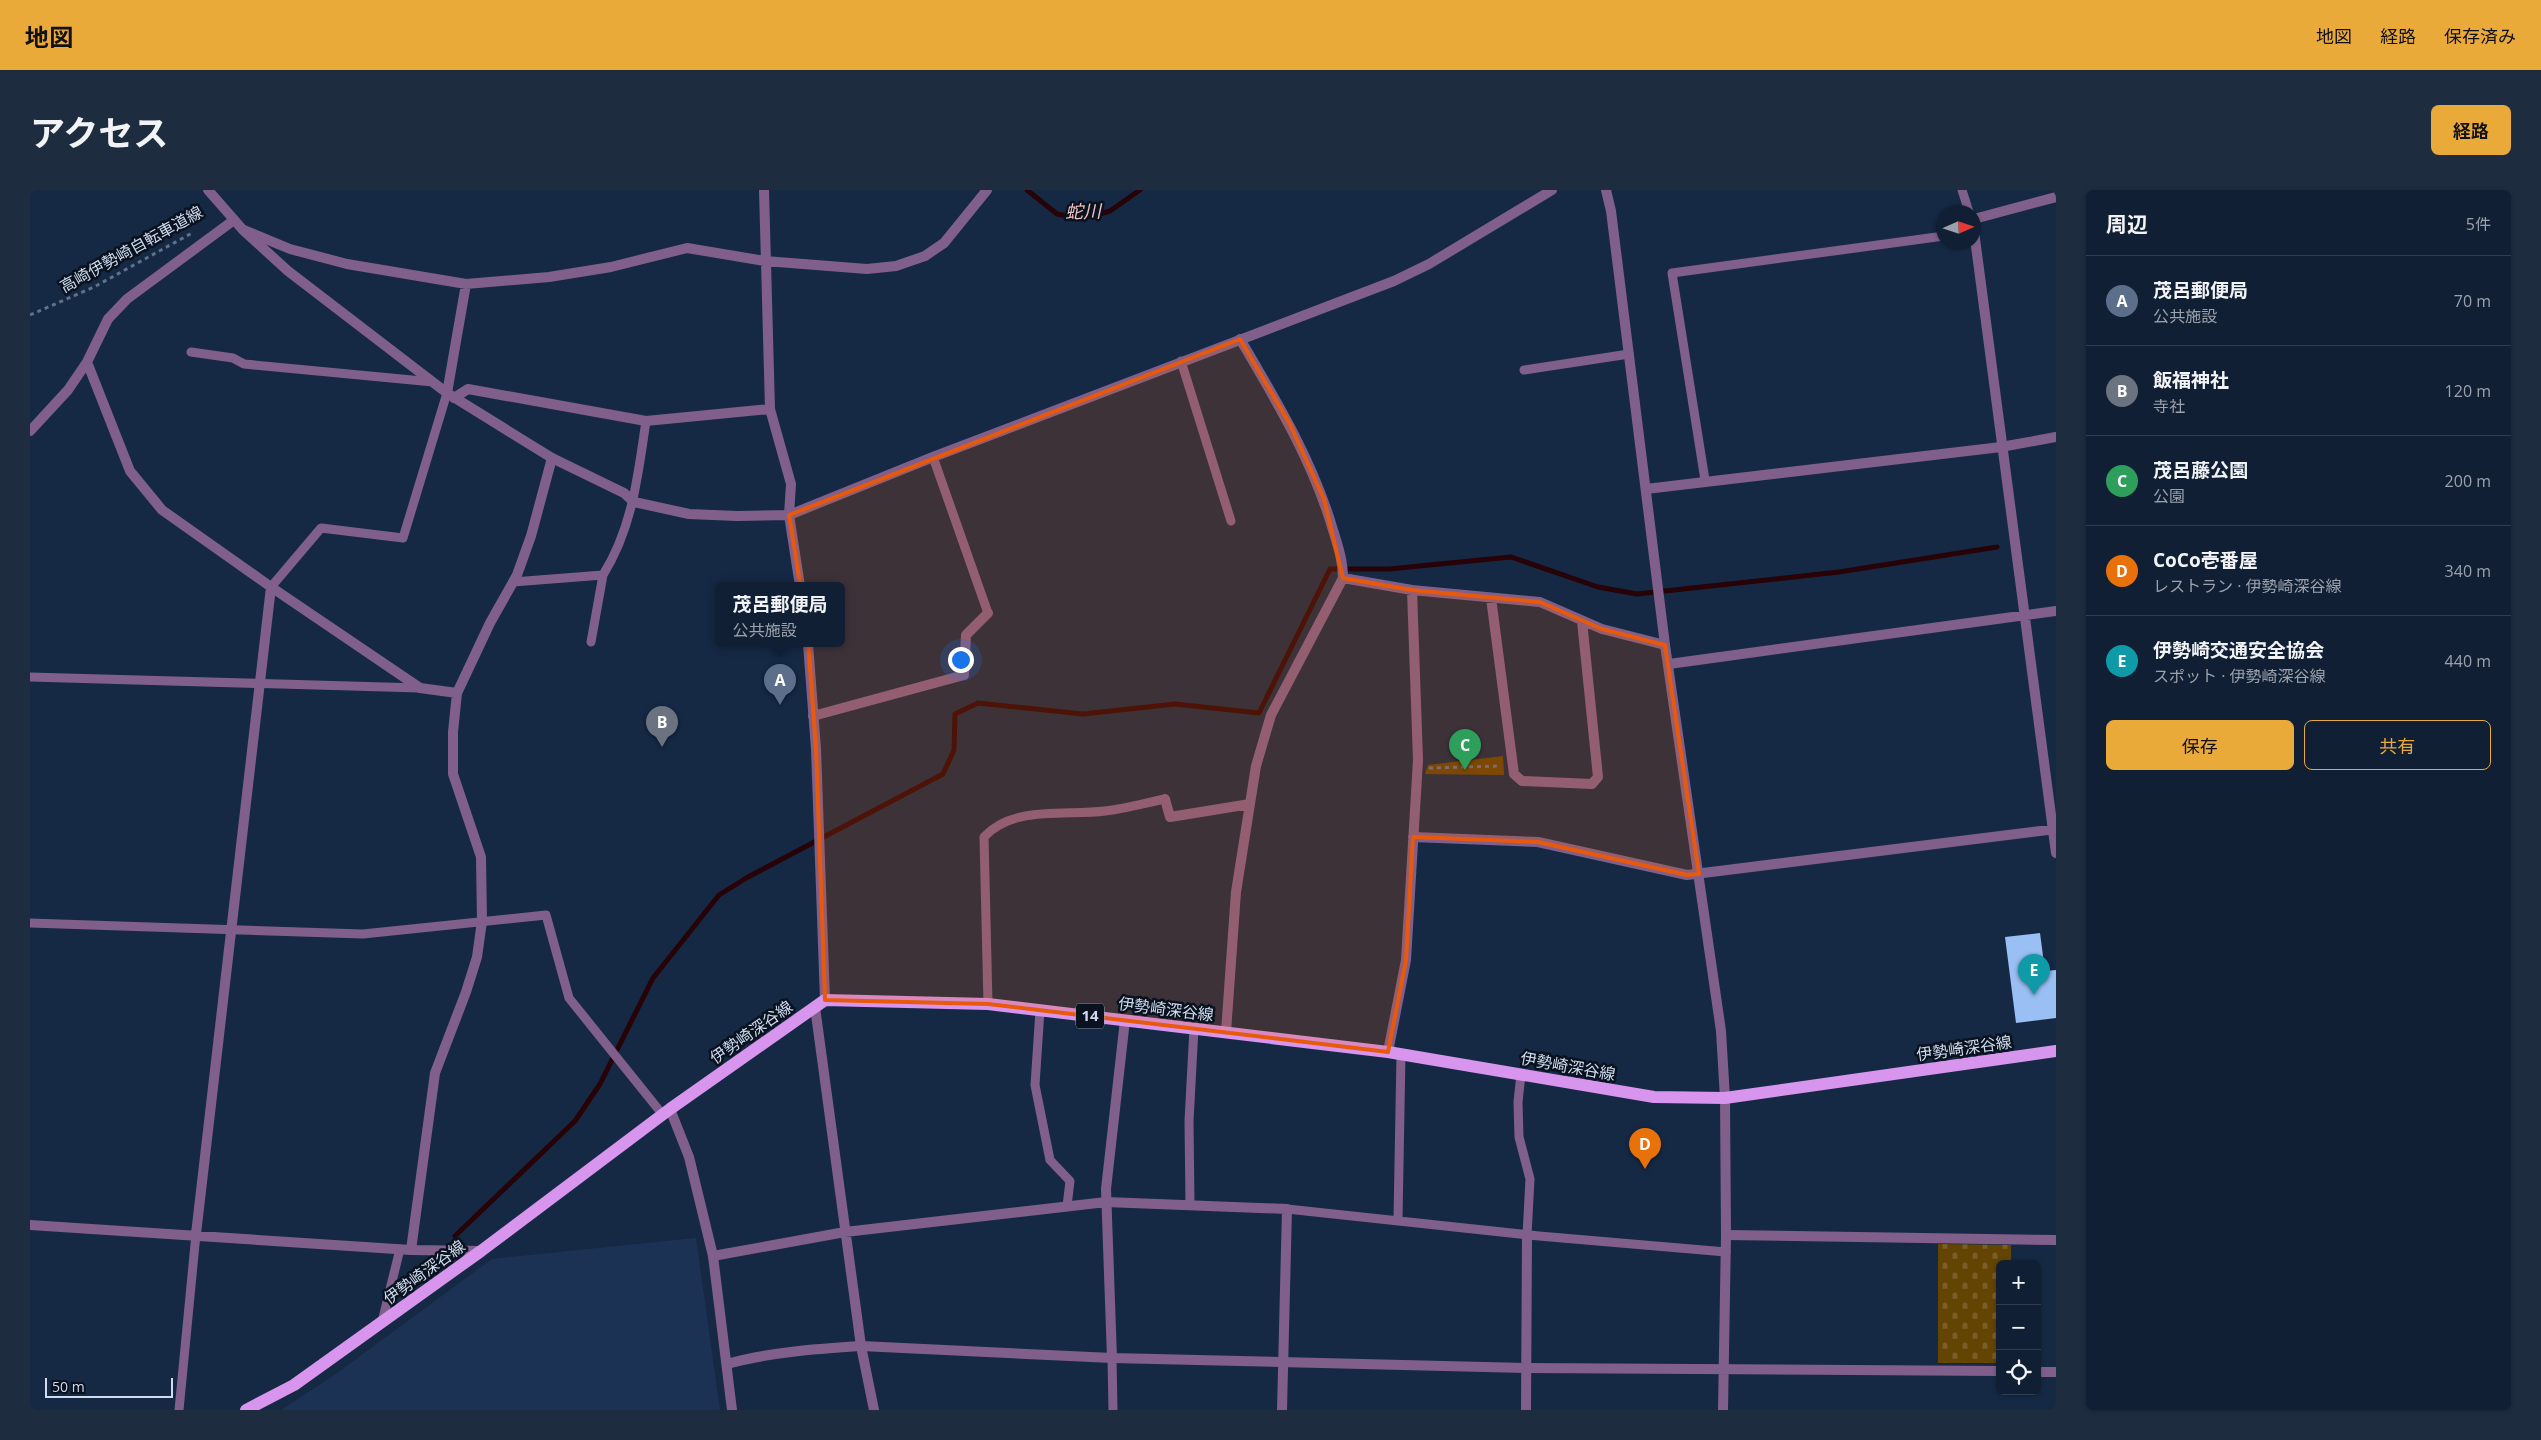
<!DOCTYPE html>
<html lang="ja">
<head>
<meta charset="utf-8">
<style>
  :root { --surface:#101f34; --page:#1e2c40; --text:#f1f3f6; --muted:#9ca2ac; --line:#303d4f; --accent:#eaaa39 }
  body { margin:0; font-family:"Open Sans","Noto Sans JP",sans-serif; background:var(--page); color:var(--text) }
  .controls { position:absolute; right:15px; bottom:15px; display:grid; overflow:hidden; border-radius:8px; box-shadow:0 1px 4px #0004 }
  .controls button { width:45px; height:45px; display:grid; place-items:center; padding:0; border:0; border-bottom:1px solid var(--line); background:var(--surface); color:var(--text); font:25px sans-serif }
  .compass { position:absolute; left:1906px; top:15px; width:45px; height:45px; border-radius:50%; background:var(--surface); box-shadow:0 1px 4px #0004; rotate:87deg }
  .scale { position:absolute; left:15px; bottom:12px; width:128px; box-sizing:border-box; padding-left:5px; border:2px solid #cfdcef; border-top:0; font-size:14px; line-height:18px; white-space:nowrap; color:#cfdcef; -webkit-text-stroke:4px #09121e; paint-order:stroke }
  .you { position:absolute; left:930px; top:469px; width:18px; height:18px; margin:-12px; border:4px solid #fff; border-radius:50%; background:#1a73e8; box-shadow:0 0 0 8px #1a73e833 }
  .badge { display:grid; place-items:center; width:32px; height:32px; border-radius:50%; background:var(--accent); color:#fff; font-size:16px; font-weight:700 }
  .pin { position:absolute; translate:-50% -41px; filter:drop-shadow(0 1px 2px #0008) }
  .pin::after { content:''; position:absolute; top:26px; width:18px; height:15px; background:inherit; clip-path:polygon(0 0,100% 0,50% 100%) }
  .popup { position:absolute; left:685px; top:392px; width:130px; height:65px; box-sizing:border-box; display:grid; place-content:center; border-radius:8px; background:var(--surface); filter:drop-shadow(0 1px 4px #0005); font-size:16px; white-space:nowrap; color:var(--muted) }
  .popup b { font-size:19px; color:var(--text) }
  .popup::after { content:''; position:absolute; left:50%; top:100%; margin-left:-10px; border:10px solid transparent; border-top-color:var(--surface) }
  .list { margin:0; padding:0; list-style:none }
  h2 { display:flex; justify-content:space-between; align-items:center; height:65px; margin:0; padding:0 20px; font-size:21px }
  h2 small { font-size:16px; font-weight:400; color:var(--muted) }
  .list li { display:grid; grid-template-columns:32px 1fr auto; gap:15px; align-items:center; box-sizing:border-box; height:90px; padding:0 20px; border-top:1px solid var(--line) }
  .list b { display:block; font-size:19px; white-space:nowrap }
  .list p { margin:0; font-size:16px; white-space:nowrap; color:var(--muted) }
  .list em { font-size:16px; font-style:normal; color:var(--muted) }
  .actions { display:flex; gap:10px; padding:15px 20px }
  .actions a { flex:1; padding:11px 0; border:1px solid var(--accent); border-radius:8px; text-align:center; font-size:18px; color:var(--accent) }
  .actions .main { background:var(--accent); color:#111 }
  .icon { flex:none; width:28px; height:28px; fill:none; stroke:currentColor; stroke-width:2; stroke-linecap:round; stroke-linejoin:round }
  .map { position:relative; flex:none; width:2026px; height:1220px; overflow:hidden; border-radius:8px }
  header { display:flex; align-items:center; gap:30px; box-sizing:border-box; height:70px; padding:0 25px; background:var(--accent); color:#111 }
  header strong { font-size:24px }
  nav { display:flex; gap:28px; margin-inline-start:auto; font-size:18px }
  .intro { display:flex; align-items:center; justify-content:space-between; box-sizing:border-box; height:120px; padding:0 30px }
  h1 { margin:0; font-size:35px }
  .button { padding:12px 22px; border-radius:8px; background:var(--accent); color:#111; font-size:18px; font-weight:700 }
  main { display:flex; gap:30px; padding:0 30px }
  aside { flex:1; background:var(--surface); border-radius:8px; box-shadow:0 1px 4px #0004 }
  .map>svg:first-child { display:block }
</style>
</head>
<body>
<header>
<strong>地図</strong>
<nav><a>地図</a><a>経路</a><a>保存済み</a></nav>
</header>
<div class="intro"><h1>アクセス</h1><a class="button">経路</a></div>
<main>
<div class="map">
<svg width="2026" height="1220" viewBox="0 0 2026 1220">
  <defs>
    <pattern id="cemetery-stones" width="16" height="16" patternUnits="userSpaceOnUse" patternTransform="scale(1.25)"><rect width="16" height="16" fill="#644403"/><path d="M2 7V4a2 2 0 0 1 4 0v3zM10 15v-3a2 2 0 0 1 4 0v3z" fill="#795e28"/></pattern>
  </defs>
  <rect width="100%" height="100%" fill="#152945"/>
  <path fill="#1b3254" d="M666,1048L690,1220H251L303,1186L462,1069Z"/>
  <path fill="#644403" d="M1473,566L1474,585L1395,584L1398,575Z"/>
  <path fill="url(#cemetery-stones)" d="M1908,1054L1981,1055V1074H1970V1173H1908Z"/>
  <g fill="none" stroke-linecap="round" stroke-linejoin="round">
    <path stroke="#270207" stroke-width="5" d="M997,0L1027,24L1043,27L1063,26L1080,21L1110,0
      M425,1046L545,931L570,894L623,788L689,705L718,687L913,584L924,560L925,524L948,513L1053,524L1145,514L1229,523L1300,379H1359L1481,367L1568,397L1607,404L1809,382L1967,357"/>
  </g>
  <path fill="#9abff4" d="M2010,743L2015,781L2026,780V828L1986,833L1975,747Z"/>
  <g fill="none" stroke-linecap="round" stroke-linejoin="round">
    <path stroke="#60718a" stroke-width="3" stroke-dasharray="4 4" stroke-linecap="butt" d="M0,125L64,97L162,43
      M1399,578L1470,576"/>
    <path stroke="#80608b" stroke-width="9" d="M1932,0L1939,22
      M161,162L203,168L214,174L403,192
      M1151,171L1201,331
      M1494,180L1599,164
      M903,267L958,423
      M1675,290L1642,83L1914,46
      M483,392L573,385C603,337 608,284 616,231
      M241,397L291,338L373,348L417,203
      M561,452L573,385
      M0,487L390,498
      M0,733L333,744L516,725L539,808L633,925
      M958,814L954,647C983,615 1036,626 1075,621C1095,619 1115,613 1135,609
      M1010,820L1005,895L1020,970L1040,991L1037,1016
      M1491,884L1488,912L1489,947L1500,989L1497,1045
      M1160,1014L1159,931L1164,838
      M1257,1019L1509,1046L1696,1062
      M1368,1029L1371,864
      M352,1132L370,1059
      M1082,1168L1083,1220
      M149,1220L166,1044"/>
    <path stroke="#80608b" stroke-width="10" d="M734,0L740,219L761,294L759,325
      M1944,29L2026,7
      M214,40L260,59L317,74L436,94L519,87L581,77L657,58L735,71L837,79L866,76L895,66L914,53L957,0
      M1944,41L2026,663
      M57,172L100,281L132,320L241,397L390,498L427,503
      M417,203L436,94
      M424,208L438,199L616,231L740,219
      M0,241L38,200L57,172L78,129L97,109L204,30
      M1616,299L1971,257L2026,247
      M1313,388L1382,400L1510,412L1572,439L1635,455
      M1461,408L1484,584L1492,591L1562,594L1568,587L1552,431
      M1639,474L2026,421
      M783,526L934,485L936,445L958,423
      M1135,609L1140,627L1220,614
      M1383,647L1508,652L1657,685L2026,639
      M785,817L831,1156L844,1220
      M1196,842L1206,702L1226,576L1241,525L1313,388C1313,371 1308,356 1303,340C1283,271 1246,210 1210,149
      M1358,862L1376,770L1388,570L1382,400
      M0,1035L381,1060L451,1061
      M166,1044L241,397
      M1696,1045L2026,1050
      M381,1060L405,883L436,802L447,767L452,731L451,667L423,584V542L427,503L460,433L487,385L501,346L522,268
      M683,1066L815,1042L1076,1012L1257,1019L1252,1220
      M1082,1168L1076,999L1095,830
      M1496,1220L1497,1045"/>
    <path stroke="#80608b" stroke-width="10" d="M178,0L213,40L258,81L417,203L522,268L594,303L604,312L659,324L707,326L759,325L903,267L1364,91L1399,74L1522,0
      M1576,0L1581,21L1635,455L1691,841L1695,908L1696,1045L1693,1220
      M759,325L770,396
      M778,454L786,559L795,810
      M640,919L659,967L683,1066L702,1220
      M697,1174C740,1162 786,1159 831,1156L1082,1168L1496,1178L1970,1181
      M2007,1182H2026"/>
    <path stroke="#d795ee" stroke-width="12" d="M216,1220L264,1195L451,1061L640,919L795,810L958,814L1358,862L1624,907L1695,908L2026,861"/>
  </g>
  <path fill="#e8590c" fill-opacity="0.2" stroke="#e8590c" stroke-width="4" stroke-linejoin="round" d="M1210,149L1260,234L1294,309L1313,388L1382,400L1510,412L1572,439L1635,455L1669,684L1657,685L1508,652L1383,647L1376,770L1358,862L958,814L795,810L786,559L777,437L759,325Z"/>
  <g text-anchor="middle" stroke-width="5" stroke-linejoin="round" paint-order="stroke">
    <rect fill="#09121e" stroke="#949fb0" stroke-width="1" x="1046" y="813.5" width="28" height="25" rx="4"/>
    <g font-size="15" font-weight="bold" fill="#cfdcef">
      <text x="1060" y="831">14</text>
    </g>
    <g font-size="16" fill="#cfdcef" stroke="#09121e">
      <text transform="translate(101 59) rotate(-29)" y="6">高崎伊勢崎自転車道線</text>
      <text transform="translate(1136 819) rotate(7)" y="6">伊勢崎深谷線</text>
      <text transform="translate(721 842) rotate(-35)" y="6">伊勢崎深谷線</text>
      <text transform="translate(1934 858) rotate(-8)" y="6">伊勢崎深谷線</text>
      <text transform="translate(1538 876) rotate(10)" y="6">伊勢崎深谷線</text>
      <text transform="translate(394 1082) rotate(-36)" y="6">伊勢崎深谷線</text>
    </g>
    <g font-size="18" font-style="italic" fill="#f3c3c3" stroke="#09121e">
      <text transform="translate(1053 22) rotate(-2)" y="6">蛇川</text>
    </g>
  </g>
</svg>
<div class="controls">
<button>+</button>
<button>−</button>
<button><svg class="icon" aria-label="locate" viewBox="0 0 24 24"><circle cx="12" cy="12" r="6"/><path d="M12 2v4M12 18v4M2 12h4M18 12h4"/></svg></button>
</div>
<svg class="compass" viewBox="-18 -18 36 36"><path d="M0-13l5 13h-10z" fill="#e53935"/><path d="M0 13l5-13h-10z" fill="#9ca2ac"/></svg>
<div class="scale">50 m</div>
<div class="you"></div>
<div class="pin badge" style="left:750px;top:515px;background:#5c6f8a">A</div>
<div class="popup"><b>茂呂郵便局</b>公共施設</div>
<div class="pin badge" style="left:632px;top:557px;background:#6b7280">B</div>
<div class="pin badge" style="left:1435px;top:580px;background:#2e9e5b">C</div>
<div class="pin badge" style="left:1615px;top:979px;background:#e8710a">D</div>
<div class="pin badge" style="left:2004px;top:805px;background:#0f9aa8">E</div>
</div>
<aside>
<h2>周辺<small>5件</small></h2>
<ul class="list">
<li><span class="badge" style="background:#5c6f8a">A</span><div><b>茂呂郵便局</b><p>公共施設</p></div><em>70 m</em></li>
<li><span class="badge" style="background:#6b7280">B</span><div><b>飯福神社</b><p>寺社</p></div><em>120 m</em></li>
<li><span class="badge" style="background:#2e9e5b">C</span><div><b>茂呂藤公園</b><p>公園</p></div><em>200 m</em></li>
<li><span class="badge" style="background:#e8710a">D</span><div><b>CoCo壱番屋</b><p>レストラン · 伊勢崎深谷線</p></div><em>340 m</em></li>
<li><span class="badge" style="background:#0f9aa8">E</span><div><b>伊勢崎交通安全協会</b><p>スポット · 伊勢崎深谷線</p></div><em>440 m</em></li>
</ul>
<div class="actions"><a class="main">保存</a><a>共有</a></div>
</aside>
</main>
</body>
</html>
